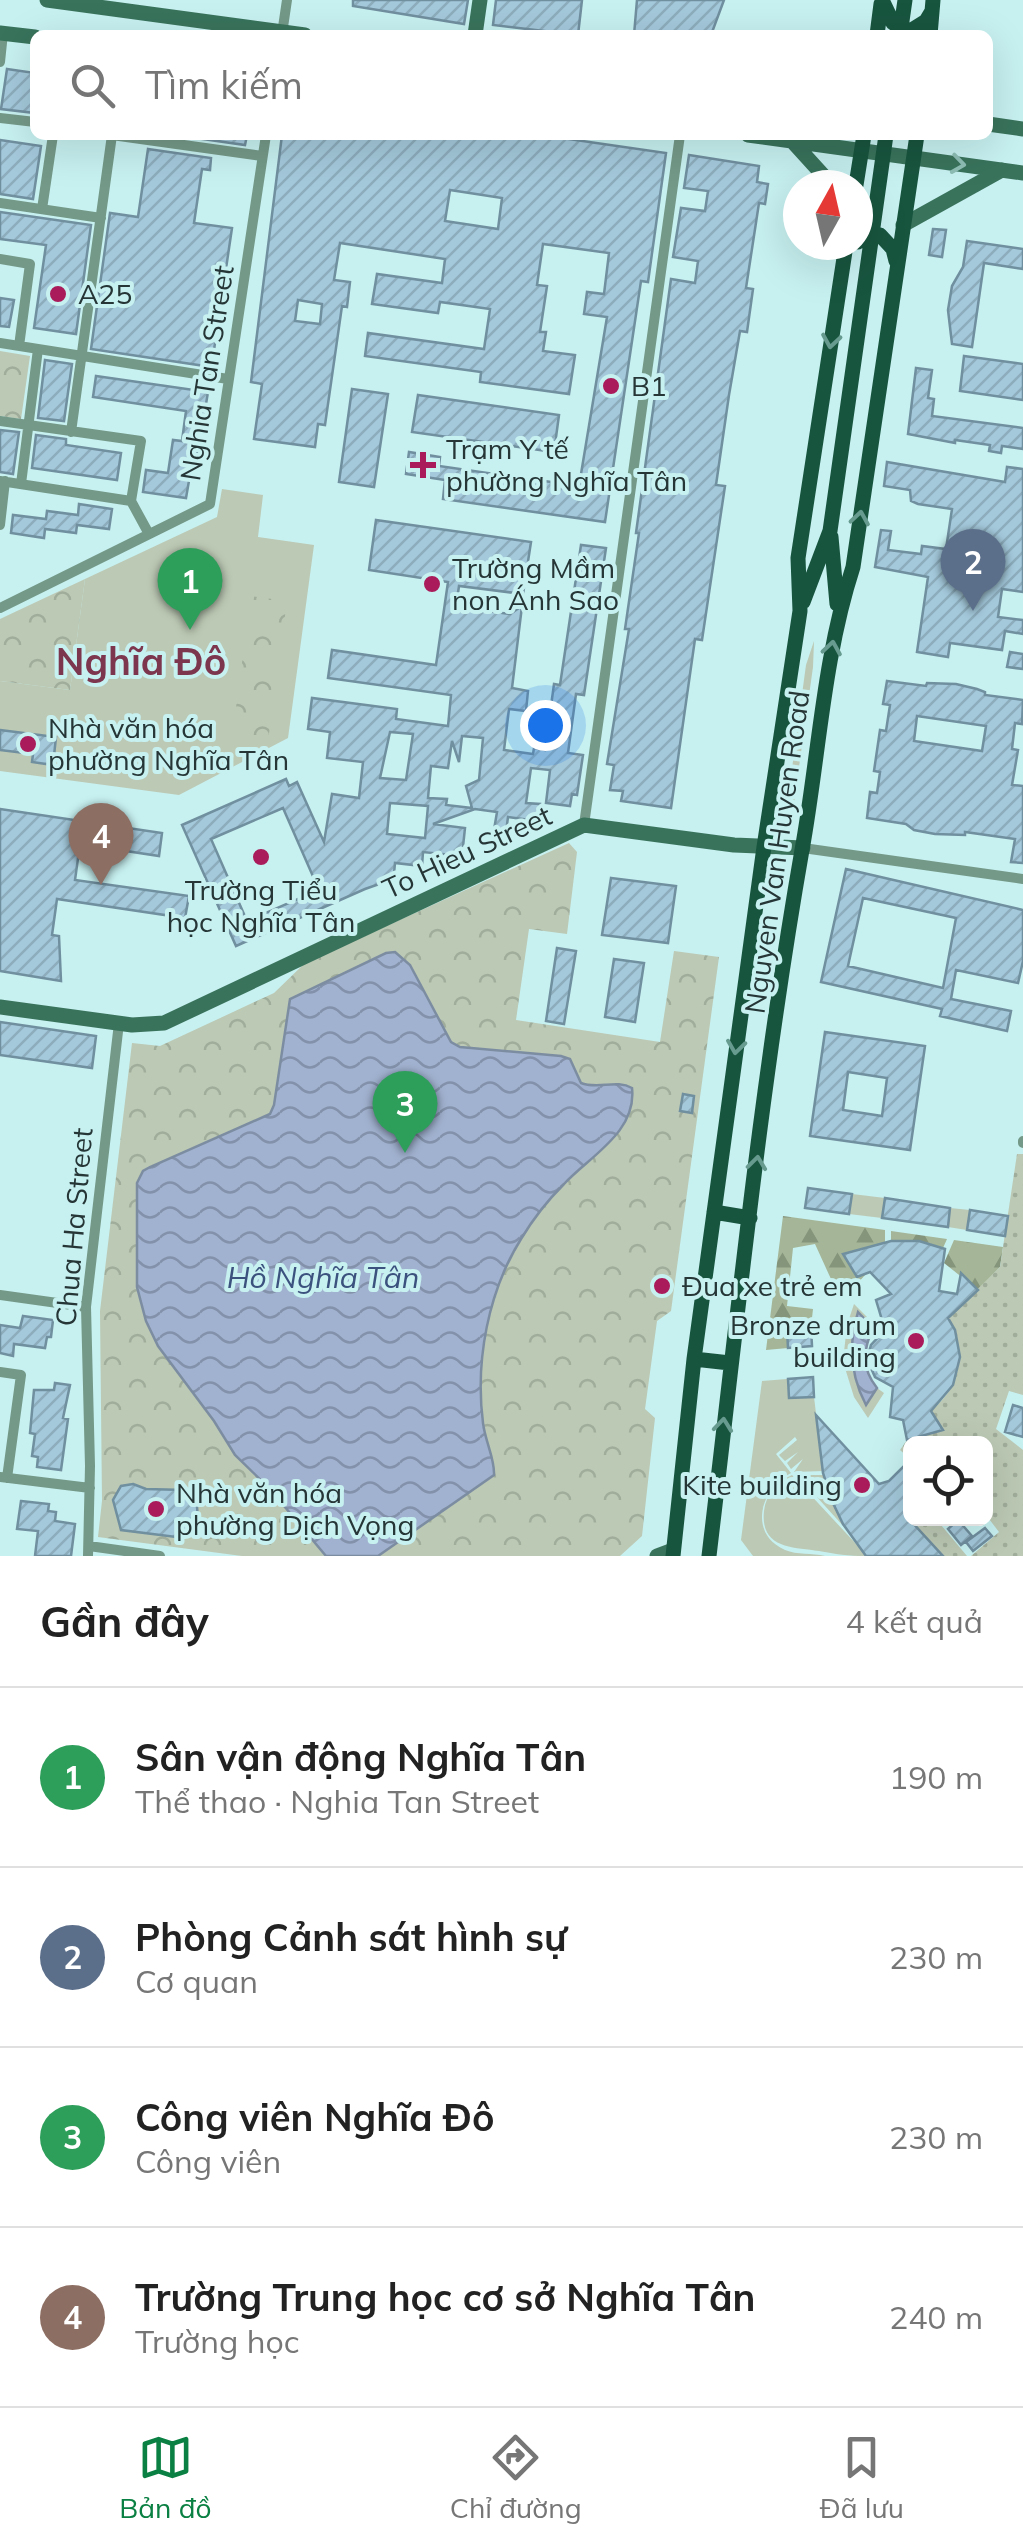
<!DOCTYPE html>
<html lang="vi">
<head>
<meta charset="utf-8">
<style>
  :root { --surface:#fff; --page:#f2f2f2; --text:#222; --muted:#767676; --line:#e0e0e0; --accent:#0b8043 }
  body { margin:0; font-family:Mulish,sans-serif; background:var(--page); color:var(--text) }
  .controls { position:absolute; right:30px; bottom:30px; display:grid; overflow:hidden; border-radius:15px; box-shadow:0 10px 40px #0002 }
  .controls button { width:90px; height:90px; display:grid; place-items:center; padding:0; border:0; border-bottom:2px solid var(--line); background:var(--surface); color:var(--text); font:50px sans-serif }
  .compass { position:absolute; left:783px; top:170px; width:90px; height:90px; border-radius:50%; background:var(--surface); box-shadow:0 10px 40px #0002; rotate:8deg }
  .you { position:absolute; left:545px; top:725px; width:35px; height:35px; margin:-25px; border:8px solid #fff; border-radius:50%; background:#1a73e8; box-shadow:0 0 0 15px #1a73e833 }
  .badge { display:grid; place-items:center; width:65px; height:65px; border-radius:50%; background:var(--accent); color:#fff; font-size:32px; font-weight:700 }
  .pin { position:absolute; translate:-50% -82px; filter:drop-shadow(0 2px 5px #0008) }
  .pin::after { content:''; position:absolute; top:52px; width:35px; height:30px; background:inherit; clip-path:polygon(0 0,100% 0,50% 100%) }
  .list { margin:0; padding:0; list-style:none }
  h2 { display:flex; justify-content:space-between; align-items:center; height:130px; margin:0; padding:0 40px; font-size:42px }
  h2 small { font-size:32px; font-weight:400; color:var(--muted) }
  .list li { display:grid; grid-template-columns:65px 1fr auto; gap:30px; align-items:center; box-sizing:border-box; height:180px; padding:0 40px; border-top:2px solid var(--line) }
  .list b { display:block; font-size:38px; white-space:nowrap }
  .list p { margin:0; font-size:32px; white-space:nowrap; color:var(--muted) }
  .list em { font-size:32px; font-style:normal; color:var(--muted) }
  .icon { flex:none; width:55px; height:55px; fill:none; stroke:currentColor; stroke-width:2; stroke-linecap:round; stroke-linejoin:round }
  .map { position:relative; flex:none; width:1023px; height:1556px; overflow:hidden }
  .search { position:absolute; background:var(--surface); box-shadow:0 10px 40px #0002; left:30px; right:30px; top:30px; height:110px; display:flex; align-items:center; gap:25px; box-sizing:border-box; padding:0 35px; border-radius:15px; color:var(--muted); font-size:38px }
  .sheet { height:850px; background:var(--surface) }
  nav { display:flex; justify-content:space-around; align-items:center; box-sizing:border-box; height:140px; border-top:2px solid var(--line); background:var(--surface); font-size:28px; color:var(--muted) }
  nav a { display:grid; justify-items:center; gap:5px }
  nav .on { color:var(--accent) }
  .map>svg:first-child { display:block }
</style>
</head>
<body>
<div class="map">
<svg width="1023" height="1556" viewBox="0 0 1023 1556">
  <defs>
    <pattern id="forest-firs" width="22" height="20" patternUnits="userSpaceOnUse" patternTransform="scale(2.5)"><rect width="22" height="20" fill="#a4b697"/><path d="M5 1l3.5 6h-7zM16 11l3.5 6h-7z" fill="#85957c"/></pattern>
    <pattern id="park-crowns" width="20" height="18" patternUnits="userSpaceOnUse" patternTransform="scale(2.5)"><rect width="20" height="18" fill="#bcc9b4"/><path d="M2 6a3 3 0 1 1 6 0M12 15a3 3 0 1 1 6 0" fill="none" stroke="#a1ad9b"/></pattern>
    <pattern id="garden-dots" width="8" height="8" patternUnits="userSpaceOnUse" patternTransform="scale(2.5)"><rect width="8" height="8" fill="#bcc9b4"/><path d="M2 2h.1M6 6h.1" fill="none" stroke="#a1ad9b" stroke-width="1.8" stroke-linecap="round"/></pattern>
    <pattern id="water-waves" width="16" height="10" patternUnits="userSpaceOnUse" patternTransform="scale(2.5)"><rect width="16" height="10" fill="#a1b2d0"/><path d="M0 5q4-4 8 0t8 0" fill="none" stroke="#8392aa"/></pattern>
    <pattern id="building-hatch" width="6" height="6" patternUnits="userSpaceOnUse" patternTransform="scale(2.5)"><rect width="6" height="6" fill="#a4c9db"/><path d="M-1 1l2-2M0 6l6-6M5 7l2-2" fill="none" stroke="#8dadbd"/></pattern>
  </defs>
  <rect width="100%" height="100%" fill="#c7f0f0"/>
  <path fill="#bcc9b4" d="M222,489L263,495L258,537L314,545L288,738L179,795L0,771V681L70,690L85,579L217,517Z
    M814,641L813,667L792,817L786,813L806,665Z
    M852,1194L885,1198L882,1218L849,1214Z
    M950,1208L970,1210L967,1230L948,1227Z
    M854,1304L874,1324L873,1328L857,1313L851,1352H844L847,1325Z
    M851,1367L866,1404L877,1388L884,1393L868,1418L854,1397L845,1368Z
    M787,1379L789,1398L814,1397L823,1471L794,1472L803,1459L791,1469L787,1463L798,1452L785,1461L779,1455L797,1440L795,1437L776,1454L791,1473C761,1488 747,1533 785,1550C797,1555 812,1553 825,1556H753L741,1540L762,1381Z
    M792,1475L858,1546L866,1556C849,1556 835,1554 819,1551C793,1547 760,1549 764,1511C766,1494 777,1482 792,1475Z
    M797,1475H824L845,1528Z"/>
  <path fill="url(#forest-firs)" d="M783,1216L885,1230V1242L844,1254L866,1274L845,1297L836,1290L815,1244L793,1248L787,1306L813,1309L811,1327L787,1329L788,1348L766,1350Z
    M891,1231L947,1239L943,1248L928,1243L891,1241Z
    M954,1240L1003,1247L1000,1267L978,1290L944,1263Z"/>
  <path fill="url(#park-crowns)" d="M0,351L30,356L21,419L0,416Z
    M85,579L70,690L0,681V619Z
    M251,596L287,601L268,741L232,737Z
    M569,843L577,852L567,934L529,929L516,1020L660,1042L674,951L719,957L671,1311L657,1321L645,1409L655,1418L642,1536L620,1556H242L98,1537L102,1501L100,1311L132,1043L160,1046L274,993L305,963Z"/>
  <path fill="url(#garden-dots)" d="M1017,1154H1023V1395L1009,1391L996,1429L1023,1450V1556H971L999,1532L986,1515V1444H910V1459L900,1450L907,1440L942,1430L931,1411C961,1386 968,1351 948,1318L1000,1267Z
    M905,1488L910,1493V1518L936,1519L967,1556H943L896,1504Z"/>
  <path fill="url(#water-waves)" stroke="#7c8da2" stroke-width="2.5" d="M395,952L410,965L451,1042L460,1047L561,1056L570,1059L581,1083C598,1090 616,1079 632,1088C637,1132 590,1156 564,1184C548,1200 533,1219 521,1239C488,1292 475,1361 483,1423C485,1441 495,1459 494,1475L378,1556H326L269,1488L235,1455L214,1421L158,1346L146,1321L137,1287V1183L143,1171L150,1167L270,1114L274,1105L290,999L386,953Z
    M858,1312L873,1328C863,1350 861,1368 877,1388L866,1405C850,1375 848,1345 858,1312Z"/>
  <path fill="url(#building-hatch)" stroke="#708f9f" stroke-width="2.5" fill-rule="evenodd" d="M353,0H468L464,24L353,6Z
    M496,0H582L578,35L493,25Z
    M637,0H724L711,35H634Z
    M7,69L35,73V113L1,109Z
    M175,135H247L245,145Z
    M282,135H541L666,153L648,282L641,281L605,522L443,499L445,480L406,474L409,452L440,457L439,466L579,486L607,317L584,314L587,292L604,294L609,253L543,244L537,285L547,286L540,332H546L543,351L575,355L569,394L480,382L481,372L365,356L368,333L484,349L490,309L440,302L438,313L372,304L377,274L442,283L445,259L340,243L334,280L350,282L347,307L342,306L325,425L318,424L315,447L254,439L262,384L251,382ZM450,190L502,198L498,229L445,221ZM298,300L322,304L320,324L295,321Z
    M0,140L41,146L33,199L0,194Z
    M148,149L211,158L210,170L202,169L194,223L232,228L214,350H207L205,366L91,349L110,213L138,217Z
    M689,155L759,166L757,182L768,184L765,204L759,203L746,288L753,289L747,332L740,331L729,395L716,485L725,486L702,640L695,639L671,808L621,801L623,791L610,790L614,765L607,764L629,629H625L639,533H636L671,279L695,283L698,261L673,257L681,208L705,211L708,191L684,188Z
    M0,212L91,225L76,334L34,328L46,245L0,239Z
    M933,229L946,230L942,257L929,255Z
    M967,241L1023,249V269L984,263L972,347L952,344L948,310L952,286L963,267Z
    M0,298L14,300L9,327L0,326Z
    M964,356L1023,364V400L960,391Z
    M45,360L72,364L64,421L38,418Z
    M916,368L932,370L928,398L934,399L932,416L1023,428V449L1002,446L1001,453L989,451L990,445L955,440V443L908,434Z
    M96,376L208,392L205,410H211L206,444L199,443L194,476L190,475L186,498L143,492L146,470L168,473L173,440L182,441L186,411L93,397Z
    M352,389L388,394L374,487L339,482Z
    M418,395L559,415L554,452L412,432Z
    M0,430L19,432L13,474L0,472Z
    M36,435L66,439V445L121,453L117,480L32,468Z
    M887,462L1005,482L1007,467L1023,469V592L1002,589L998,617L1023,620V634L1005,631L1002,650L950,643L948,657L917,652L928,577L875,567L881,530L891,531L888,550L921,554L922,546L946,549L952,509L918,504L911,501L910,490L884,486Z
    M79,504L112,509L109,529L77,525L76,533L45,529L44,538L11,533L13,515L46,519L47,511L78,515Z
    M376,520L531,542L523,594L459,586L456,607L510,614L522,606L512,688L528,691L526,711L509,709L504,750L533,754L534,748L545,750L554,684L560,685L581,545L606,548L584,695L576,694L568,753L583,755L577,795L572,794L570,806L546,803L550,770L531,768L526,803L540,804L537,821L508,817L506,832L494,830L497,812L475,809L433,824L465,828L462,856L423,852L422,866L395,863L393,884L382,883L365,889L236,946L182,825L286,779L289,786L297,782L324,842L332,794L359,798L363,762L327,758L330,732L308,729L312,698L397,709L396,719L448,726L451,695L328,678L332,650L436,665L448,582L369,570ZM390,732L413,734L406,780L380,778ZM462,736L483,738L479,780L466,786L472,808L446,805L447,799L428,798L431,766L448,768L452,741L459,762ZM390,803L428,806L425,838L387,834ZM283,808L319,890L247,921L211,839Z
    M1010,652L1023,654V669L1007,667Z
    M887,681L926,686L927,683L956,684L977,689L985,692V695L1023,700L1022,724L1015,723L1012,749L1018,750L1012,785L1023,786V863L1011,862L1015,839L965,832V835L935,834L914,830L906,824L867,818L870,792L877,793L880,772L874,771L880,730L886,731L890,705L883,704ZM917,716L986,726L982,751L914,741Z
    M0,730L56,737L53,765L32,762L33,754L0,750Z
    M0,809L162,833L159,856L80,844L75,880L189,896L185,918L57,899L52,935L59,936L61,981L0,971Z
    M846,869L1023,910V961L1018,983L956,970L951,999L1011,1011L1007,1031L940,1016L942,1009L821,982ZM863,898L956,918L943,988L848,966Z
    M611,878L676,886L668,943L602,935Z
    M557,948L576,951L564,1024L546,1021Z
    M614,959L644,963L635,1022L605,1017Z
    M0,1022L96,1036L92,1068L0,1055Z
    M825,1032L925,1046L910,1150L810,1136ZM848,1072L887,1078L882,1116L843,1110Z
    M683,1094L694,1096L692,1113L680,1111Z
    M808,1188L852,1194L849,1214L805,1208Z
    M885,1198L950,1208L948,1227L882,1218Z
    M970,1210L1008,1216L1005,1236L967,1230Z
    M891,1241H919L945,1249L939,1291L957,1294L961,1273L978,1290L948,1318L955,1330L960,1357L953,1385L931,1411L943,1430L907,1440L903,1420L890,1417L893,1387L875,1377L867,1359L871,1345L885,1330L876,1300L891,1294L870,1272L857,1277L843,1254Z
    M23,1316L53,1320L51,1337H47L45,1348L14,1344L13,1356L0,1353V1325L20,1328Z
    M811,1327L812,1346L788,1348L787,1329Z
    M813,1377L814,1397L789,1398L788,1379Z
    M55,1383L70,1385L63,1418L68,1419L61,1470L37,1467L38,1457L32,1456L35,1434L30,1433L34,1390H54Z
    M1013,1405L1023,1408V1437L1005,1432Z
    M816,1415L879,1484L889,1481L910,1460V1520L943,1556H866L843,1524L832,1501L823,1473Z
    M133,1484L146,1489L185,1490L196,1496L198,1518L184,1538L121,1530L113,1500L121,1486Z
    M21,1501L49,1504L48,1511L56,1512L55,1521L75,1524L71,1556H35L38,1531L17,1529Z
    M958,1520L972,1536L961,1545L948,1529Z
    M985,1528L992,1536L973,1551L966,1542Z"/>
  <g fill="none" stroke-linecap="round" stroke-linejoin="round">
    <path stroke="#749988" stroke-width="10" d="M282,34L287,0
      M0,62L3,33
      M0,118L35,122
      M112,135L262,156
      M0,203L101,218
      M42,209L53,135
      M0,259L30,264L19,346
      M0,343L228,379
      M0,421L141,441L131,501L149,534
      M71,432L112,135
      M0,481L131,501
      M21,484L38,349
      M0,525L5,481
      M0,608L210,504L266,135
      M584,825L680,135
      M803,848L1023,879
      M1023,1141V1143
      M0,1295L86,1307
      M0,1372L21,1375L7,1478
      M0,1477L90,1488
      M89,1546L160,1556
      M88,1556L90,1466L86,1307L119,1023"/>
    <path stroke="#39735c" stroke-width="15" d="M47,0L305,35
      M0,33L35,37
      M475,35L480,0
      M988,124L1023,129
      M748,135L1023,173
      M792,141L832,185
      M903,225L1002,170
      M0,1007L132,1025L164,1023L584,825L734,845L803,848
      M657,1556L673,1550"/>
    <path stroke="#18553f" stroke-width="15" d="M882,0L893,23L910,31L926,21L932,11
      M877,35L881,4
      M900,35L905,0
      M930,35L933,0
      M856,185L864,135
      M858,242L870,234L880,235L893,249L896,261
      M831,537L837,604
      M803,602L830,531L886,135
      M714,1212L750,1218
      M694,1359L730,1363
      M673,1556L694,1359L764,847L800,611L798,558L846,245
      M709,1556C737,1321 761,1084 802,850C819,756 823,659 853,567L917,135"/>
  </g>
  <defs><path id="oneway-chevron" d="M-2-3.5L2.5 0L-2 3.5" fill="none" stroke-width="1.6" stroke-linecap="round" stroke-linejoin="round" transform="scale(2.5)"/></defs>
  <use stroke="#8ebeb5" href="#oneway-chevron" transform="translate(958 164) rotate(8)"/>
  <g stroke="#679b8f">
    <use href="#oneway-chevron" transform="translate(831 341) rotate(99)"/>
    <use href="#oneway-chevron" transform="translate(860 518) rotate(-81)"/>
    <use href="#oneway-chevron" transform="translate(832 648) rotate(-81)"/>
    <use href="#oneway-chevron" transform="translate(736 1047) rotate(98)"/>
    <use href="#oneway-chevron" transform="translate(757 1163) rotate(-83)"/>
    <use href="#oneway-chevron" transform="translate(723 1425) rotate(-84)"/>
  </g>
  <g fill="#a91b5a" stroke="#c7f0f0" stroke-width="4">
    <circle cx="58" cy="294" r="10"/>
    <circle cx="611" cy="386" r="10"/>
    <path d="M418 450h10v10h10v10h-10v10h-10v-10h-10v-10h10z"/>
    <circle cx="432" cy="584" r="10"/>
    <circle cx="28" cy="744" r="10"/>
    <circle cx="261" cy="857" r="10"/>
    <circle cx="662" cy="1286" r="10"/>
    <circle cx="916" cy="1341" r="10"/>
    <circle cx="862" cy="1485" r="10"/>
    <circle cx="156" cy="1509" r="10"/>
  </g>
  <g text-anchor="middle" stroke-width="8" stroke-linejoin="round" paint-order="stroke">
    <g font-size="28" fill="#263637" stroke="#c7f0f0" text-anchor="start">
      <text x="78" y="304">A25</text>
      <text x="631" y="396">B1</text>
      <text x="446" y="459">Trạm Y tế<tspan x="446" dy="32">phường Nghĩa Tân</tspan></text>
      <text x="452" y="578">Trường Mầm<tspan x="452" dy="32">non Ánh Sao</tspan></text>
      <text x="48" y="738">Nhà văn hóa<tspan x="48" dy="32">phường Nghĩa Tân</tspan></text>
      <text x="261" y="900" text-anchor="middle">Trường Tiểu<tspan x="261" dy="32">học Nghĩa Tân</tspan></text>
      <text x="682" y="1296">Đua xe trẻ em</text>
      <text x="896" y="1335" text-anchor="end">Bronze drum<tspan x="896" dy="32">building</tspan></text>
      <text x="842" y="1495" text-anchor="end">Kite building</text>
      <text x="176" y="1503">Nhà văn hóa<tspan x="176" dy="32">phường Dịch Vọng</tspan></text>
    </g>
    <g font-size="28" fill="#263637" stroke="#c7f0f0">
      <text transform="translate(207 373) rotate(-81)" y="10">Nghia Tan Street</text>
      <text transform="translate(467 852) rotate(-25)" y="10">To Hieu Street</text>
      <text transform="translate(777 852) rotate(-82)" y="10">Nguyen Van Huyen Road</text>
      <text transform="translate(74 1227) rotate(-85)" y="10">Chua Ha Street</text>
    </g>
    <g font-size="30" font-style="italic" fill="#3c527e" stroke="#c7f0f0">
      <text x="323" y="1288">Hồ Nghĩa Tân</text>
    </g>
    <g font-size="38" font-weight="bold" fill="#7c364e" stroke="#c7f0f0">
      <text x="141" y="675">Nghĩa Đô</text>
    </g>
  </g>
</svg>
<div class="controls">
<button><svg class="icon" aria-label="locate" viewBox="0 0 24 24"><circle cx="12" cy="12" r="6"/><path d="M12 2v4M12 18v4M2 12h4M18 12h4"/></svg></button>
</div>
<svg class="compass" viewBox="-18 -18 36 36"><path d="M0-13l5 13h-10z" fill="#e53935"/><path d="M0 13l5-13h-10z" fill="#767676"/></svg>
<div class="you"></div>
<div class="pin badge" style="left:190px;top:630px;background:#2e9e5b">1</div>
<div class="pin badge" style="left:973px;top:611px;background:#5c6f8a">2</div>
<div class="pin badge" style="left:405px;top:1153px;background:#2e9e5b">3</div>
<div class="pin badge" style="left:101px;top:885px;background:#8d6e63">4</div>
<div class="search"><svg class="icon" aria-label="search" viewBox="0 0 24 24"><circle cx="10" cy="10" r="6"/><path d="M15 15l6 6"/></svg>Tìm kiếm</div>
</div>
<section class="sheet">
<h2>Gần đây<small>4 kết quả</small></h2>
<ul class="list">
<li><span class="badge" style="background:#2e9e5b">1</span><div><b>Sân vận động Nghĩa Tân</b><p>Thể thao · Nghia Tan Street</p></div><em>190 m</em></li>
<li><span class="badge" style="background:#5c6f8a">2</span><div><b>Phòng Cảnh sát hình sự</b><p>Cơ quan</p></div><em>230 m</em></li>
<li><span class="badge" style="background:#2e9e5b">3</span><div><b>Công viên Nghĩa Đô</b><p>Công viên</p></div><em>230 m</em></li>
<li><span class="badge" style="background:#8d6e63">4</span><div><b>Trường Trung học cơ sở Nghĩa Tân</b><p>Trường học</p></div><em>240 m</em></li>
</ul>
</section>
<nav>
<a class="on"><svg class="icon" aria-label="map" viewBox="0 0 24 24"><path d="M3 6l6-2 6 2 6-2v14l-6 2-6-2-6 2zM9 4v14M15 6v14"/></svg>Bản đồ</a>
<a><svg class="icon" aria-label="directions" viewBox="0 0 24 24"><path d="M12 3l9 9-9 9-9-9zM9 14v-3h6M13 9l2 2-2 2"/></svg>Chỉ đường</a>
<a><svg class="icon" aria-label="saved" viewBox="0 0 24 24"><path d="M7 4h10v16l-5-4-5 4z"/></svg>Đã lưu</a>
</nav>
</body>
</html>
